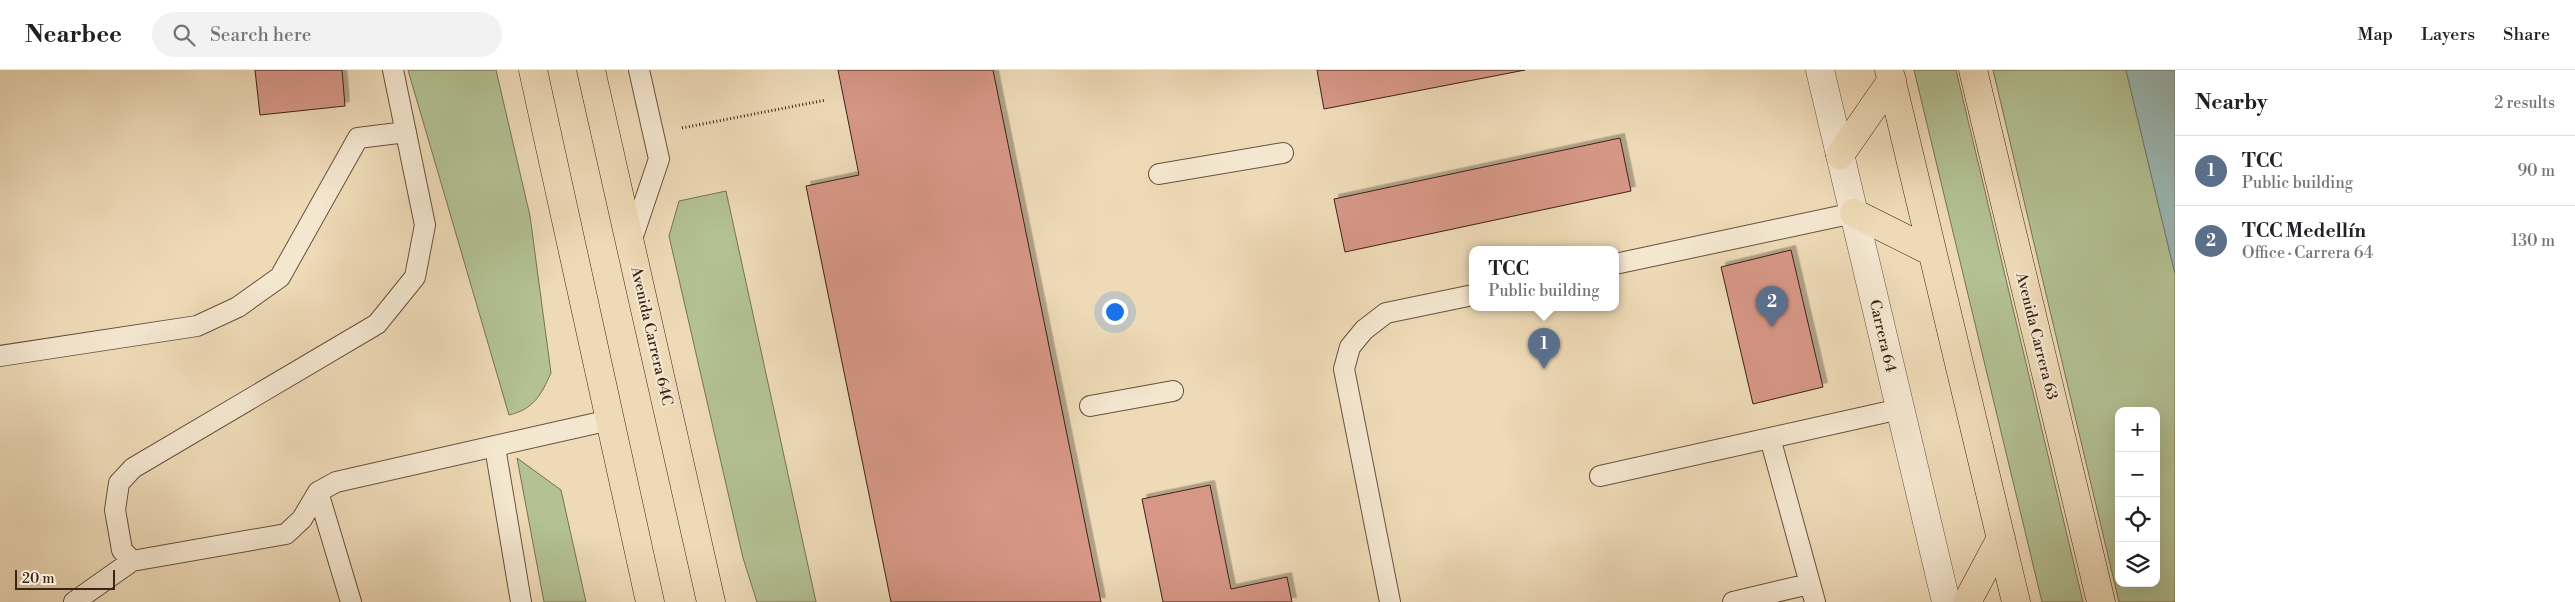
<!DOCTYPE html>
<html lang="en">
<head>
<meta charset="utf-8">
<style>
  :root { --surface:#fff; --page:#f2f2f2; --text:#202124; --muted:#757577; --line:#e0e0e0; --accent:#7c3aed }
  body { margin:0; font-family:"Libre Bodoni",serif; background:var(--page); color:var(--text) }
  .controls { position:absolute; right:15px; bottom:15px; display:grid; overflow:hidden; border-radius:10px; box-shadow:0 5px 20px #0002 }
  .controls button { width:45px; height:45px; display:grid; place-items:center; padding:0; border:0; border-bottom:1px solid var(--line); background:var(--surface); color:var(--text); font:25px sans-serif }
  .scale { position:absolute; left:15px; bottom:12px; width:100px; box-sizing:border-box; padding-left:5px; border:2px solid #3d2316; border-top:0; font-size:14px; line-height:18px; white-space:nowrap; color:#3d2316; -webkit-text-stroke:4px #f4e7d0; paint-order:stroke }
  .you { position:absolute; left:1114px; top:241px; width:18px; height:18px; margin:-12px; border:4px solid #fff; border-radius:50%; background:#1a73e8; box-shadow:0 0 0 8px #1a73e833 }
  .badge { display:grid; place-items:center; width:32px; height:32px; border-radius:50%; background:var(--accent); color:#fff; font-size:16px; font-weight:700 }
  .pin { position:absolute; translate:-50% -41px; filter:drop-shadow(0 1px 2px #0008) }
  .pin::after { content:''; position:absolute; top:26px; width:18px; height:15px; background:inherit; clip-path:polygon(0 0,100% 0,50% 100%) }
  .popup { position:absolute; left:1469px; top:176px; width:150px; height:65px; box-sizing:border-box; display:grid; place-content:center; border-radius:10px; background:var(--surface); filter:drop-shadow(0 1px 4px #0005); font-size:16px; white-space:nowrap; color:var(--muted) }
  .popup b { font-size:19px; color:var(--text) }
  .popup::after { content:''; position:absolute; left:50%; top:100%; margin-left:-10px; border:10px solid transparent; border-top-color:var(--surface) }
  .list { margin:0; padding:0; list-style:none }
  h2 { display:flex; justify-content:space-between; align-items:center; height:65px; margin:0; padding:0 20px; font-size:21px }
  h2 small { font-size:16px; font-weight:400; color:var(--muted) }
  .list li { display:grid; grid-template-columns:32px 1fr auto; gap:15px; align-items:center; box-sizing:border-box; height:70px; padding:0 20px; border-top:1px solid var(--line) }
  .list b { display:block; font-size:19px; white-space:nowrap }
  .list p { margin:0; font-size:16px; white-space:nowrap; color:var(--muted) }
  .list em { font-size:16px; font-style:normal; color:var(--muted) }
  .icon { flex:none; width:28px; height:28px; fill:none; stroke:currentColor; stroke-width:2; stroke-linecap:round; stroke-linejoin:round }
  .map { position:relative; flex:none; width:2175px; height:532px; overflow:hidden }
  header { display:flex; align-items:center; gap:30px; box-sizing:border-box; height:70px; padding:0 25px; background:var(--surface); border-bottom:1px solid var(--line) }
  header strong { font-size:24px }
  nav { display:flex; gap:28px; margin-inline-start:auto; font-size:18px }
  .search { width:350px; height:45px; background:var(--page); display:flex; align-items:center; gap:12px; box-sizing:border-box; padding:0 18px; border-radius:28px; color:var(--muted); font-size:19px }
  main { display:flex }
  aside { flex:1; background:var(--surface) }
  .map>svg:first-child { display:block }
</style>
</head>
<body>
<header>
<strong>Nearbee</strong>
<div class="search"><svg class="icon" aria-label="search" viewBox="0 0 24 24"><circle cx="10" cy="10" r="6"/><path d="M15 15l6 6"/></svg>Search here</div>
<nav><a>Map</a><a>Layers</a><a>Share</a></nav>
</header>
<main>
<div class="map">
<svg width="2175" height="532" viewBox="0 0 2175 532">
  <defs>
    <filter id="shadow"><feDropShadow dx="4.5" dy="-4.5" stdDeviation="0" flood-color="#0004"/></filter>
  </defs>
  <rect width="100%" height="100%" fill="#eedab7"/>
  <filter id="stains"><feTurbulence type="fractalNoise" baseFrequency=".004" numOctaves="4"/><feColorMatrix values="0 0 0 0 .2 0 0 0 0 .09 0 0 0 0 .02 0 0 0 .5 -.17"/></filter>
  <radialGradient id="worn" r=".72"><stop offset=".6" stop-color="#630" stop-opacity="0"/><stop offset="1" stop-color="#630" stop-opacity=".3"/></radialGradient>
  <path fill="#b3c193" stroke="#787254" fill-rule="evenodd" d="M408,0H496L530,146L551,303C541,325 534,339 509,345Z
    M1914,0H1956L2083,532H2042Z
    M1993,0H2126L2175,204V532H2119ZM2119,341H2156V513H2119Z
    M726,121L816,532H757L743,488L669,166L679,131Z
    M517,388L561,420L586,532H544Z"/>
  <path fill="#9bb9b5" stroke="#757d75" d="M2126,0H2175V204Z"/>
  <path fill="#d69786" stroke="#3d2316" filter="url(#shadow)" d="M255,0H342L345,36L260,45Z
    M838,0H993L1101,532H891L806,116L859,105Z
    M1317,0H1525L1324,39Z
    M1620,68L1631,121L1345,182L1334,129Z
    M1791,180L1823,317L1753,334L1721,197Z
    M1210,415L1231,519L1287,507L1292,532H1163L1142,429Z"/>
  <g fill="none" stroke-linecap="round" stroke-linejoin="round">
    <g stroke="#69513e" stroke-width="22">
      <path id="lane" d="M393,0L425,155L415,207L377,254L133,398L119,413L115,440L122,480L132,491L286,464L302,449L318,422L336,412L610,350
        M1159,104L1283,83
        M631,172L659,89L639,0
        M1615,194L1854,143
        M0,286L197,256L238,237L280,207L358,68L406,62
        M1090,336L1173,321
        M1770,368L1815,532
        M495,377L521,532
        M1600,406L1900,339
        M318,422L351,532
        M74,532L132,491
        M1390,532L1344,299L1350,277L1364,260L1386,243L1473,225
        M1733,532L1809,514"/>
    </g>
    <g stroke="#69513e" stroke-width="29">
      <path id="street" d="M1820,0L1946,532"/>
    </g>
    <g stroke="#3d2316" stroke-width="29">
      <path id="primary" d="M533,0L650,532
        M591,0L711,532"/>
    </g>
    <g stroke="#3d2316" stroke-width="29">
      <path id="highway" d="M1889,0L2016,532
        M1973,0L2101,532
        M1840,85L1892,10
        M1854,143L1932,182
        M1967,532L2001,468"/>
    </g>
    <path stroke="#3d2316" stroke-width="3" stroke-dasharray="1 2.5" stroke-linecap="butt" d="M682,58L826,30"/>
    <use href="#lane" stroke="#f4e7d0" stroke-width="20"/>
    <use href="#street" stroke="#f4e7d0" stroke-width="28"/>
    <use href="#primary" stroke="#eedab7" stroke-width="28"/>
    <use href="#highway" stroke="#eedab7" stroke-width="28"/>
  </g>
  <g text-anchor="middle" stroke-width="4.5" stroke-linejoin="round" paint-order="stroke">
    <g font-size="15" fill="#3d2316" stroke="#f4e7d0">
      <text transform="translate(652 266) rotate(77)" y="5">Avenida Carrera 64C</text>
      <text transform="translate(1883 266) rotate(77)" y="5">Carrera 64</text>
      <text transform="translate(2037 266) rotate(76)" y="5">Avenida Carrera 63</text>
    </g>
  </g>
  <rect width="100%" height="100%" filter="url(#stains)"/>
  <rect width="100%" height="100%" fill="url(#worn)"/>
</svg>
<div class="controls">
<button>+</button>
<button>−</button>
<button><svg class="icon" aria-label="locate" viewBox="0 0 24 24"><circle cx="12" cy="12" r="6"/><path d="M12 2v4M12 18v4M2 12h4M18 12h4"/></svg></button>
<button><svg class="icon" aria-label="layers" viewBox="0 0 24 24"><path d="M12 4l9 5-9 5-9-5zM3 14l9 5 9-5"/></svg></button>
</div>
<div class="scale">20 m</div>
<div class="you"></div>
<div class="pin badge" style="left:1544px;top:299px;background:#5c6f8a">1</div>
<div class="popup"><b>TCC</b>Public building</div>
<div class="pin badge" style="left:1772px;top:257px;background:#5c6f8a">2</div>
</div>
<aside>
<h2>Nearby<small>2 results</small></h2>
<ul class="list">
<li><span class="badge" style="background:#5c6f8a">1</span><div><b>TCC</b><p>Public building</p></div><em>90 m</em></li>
<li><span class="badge" style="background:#5c6f8a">2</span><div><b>TCC Medellín</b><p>Office · Carrera 64</p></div><em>130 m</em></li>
</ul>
</aside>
</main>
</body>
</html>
